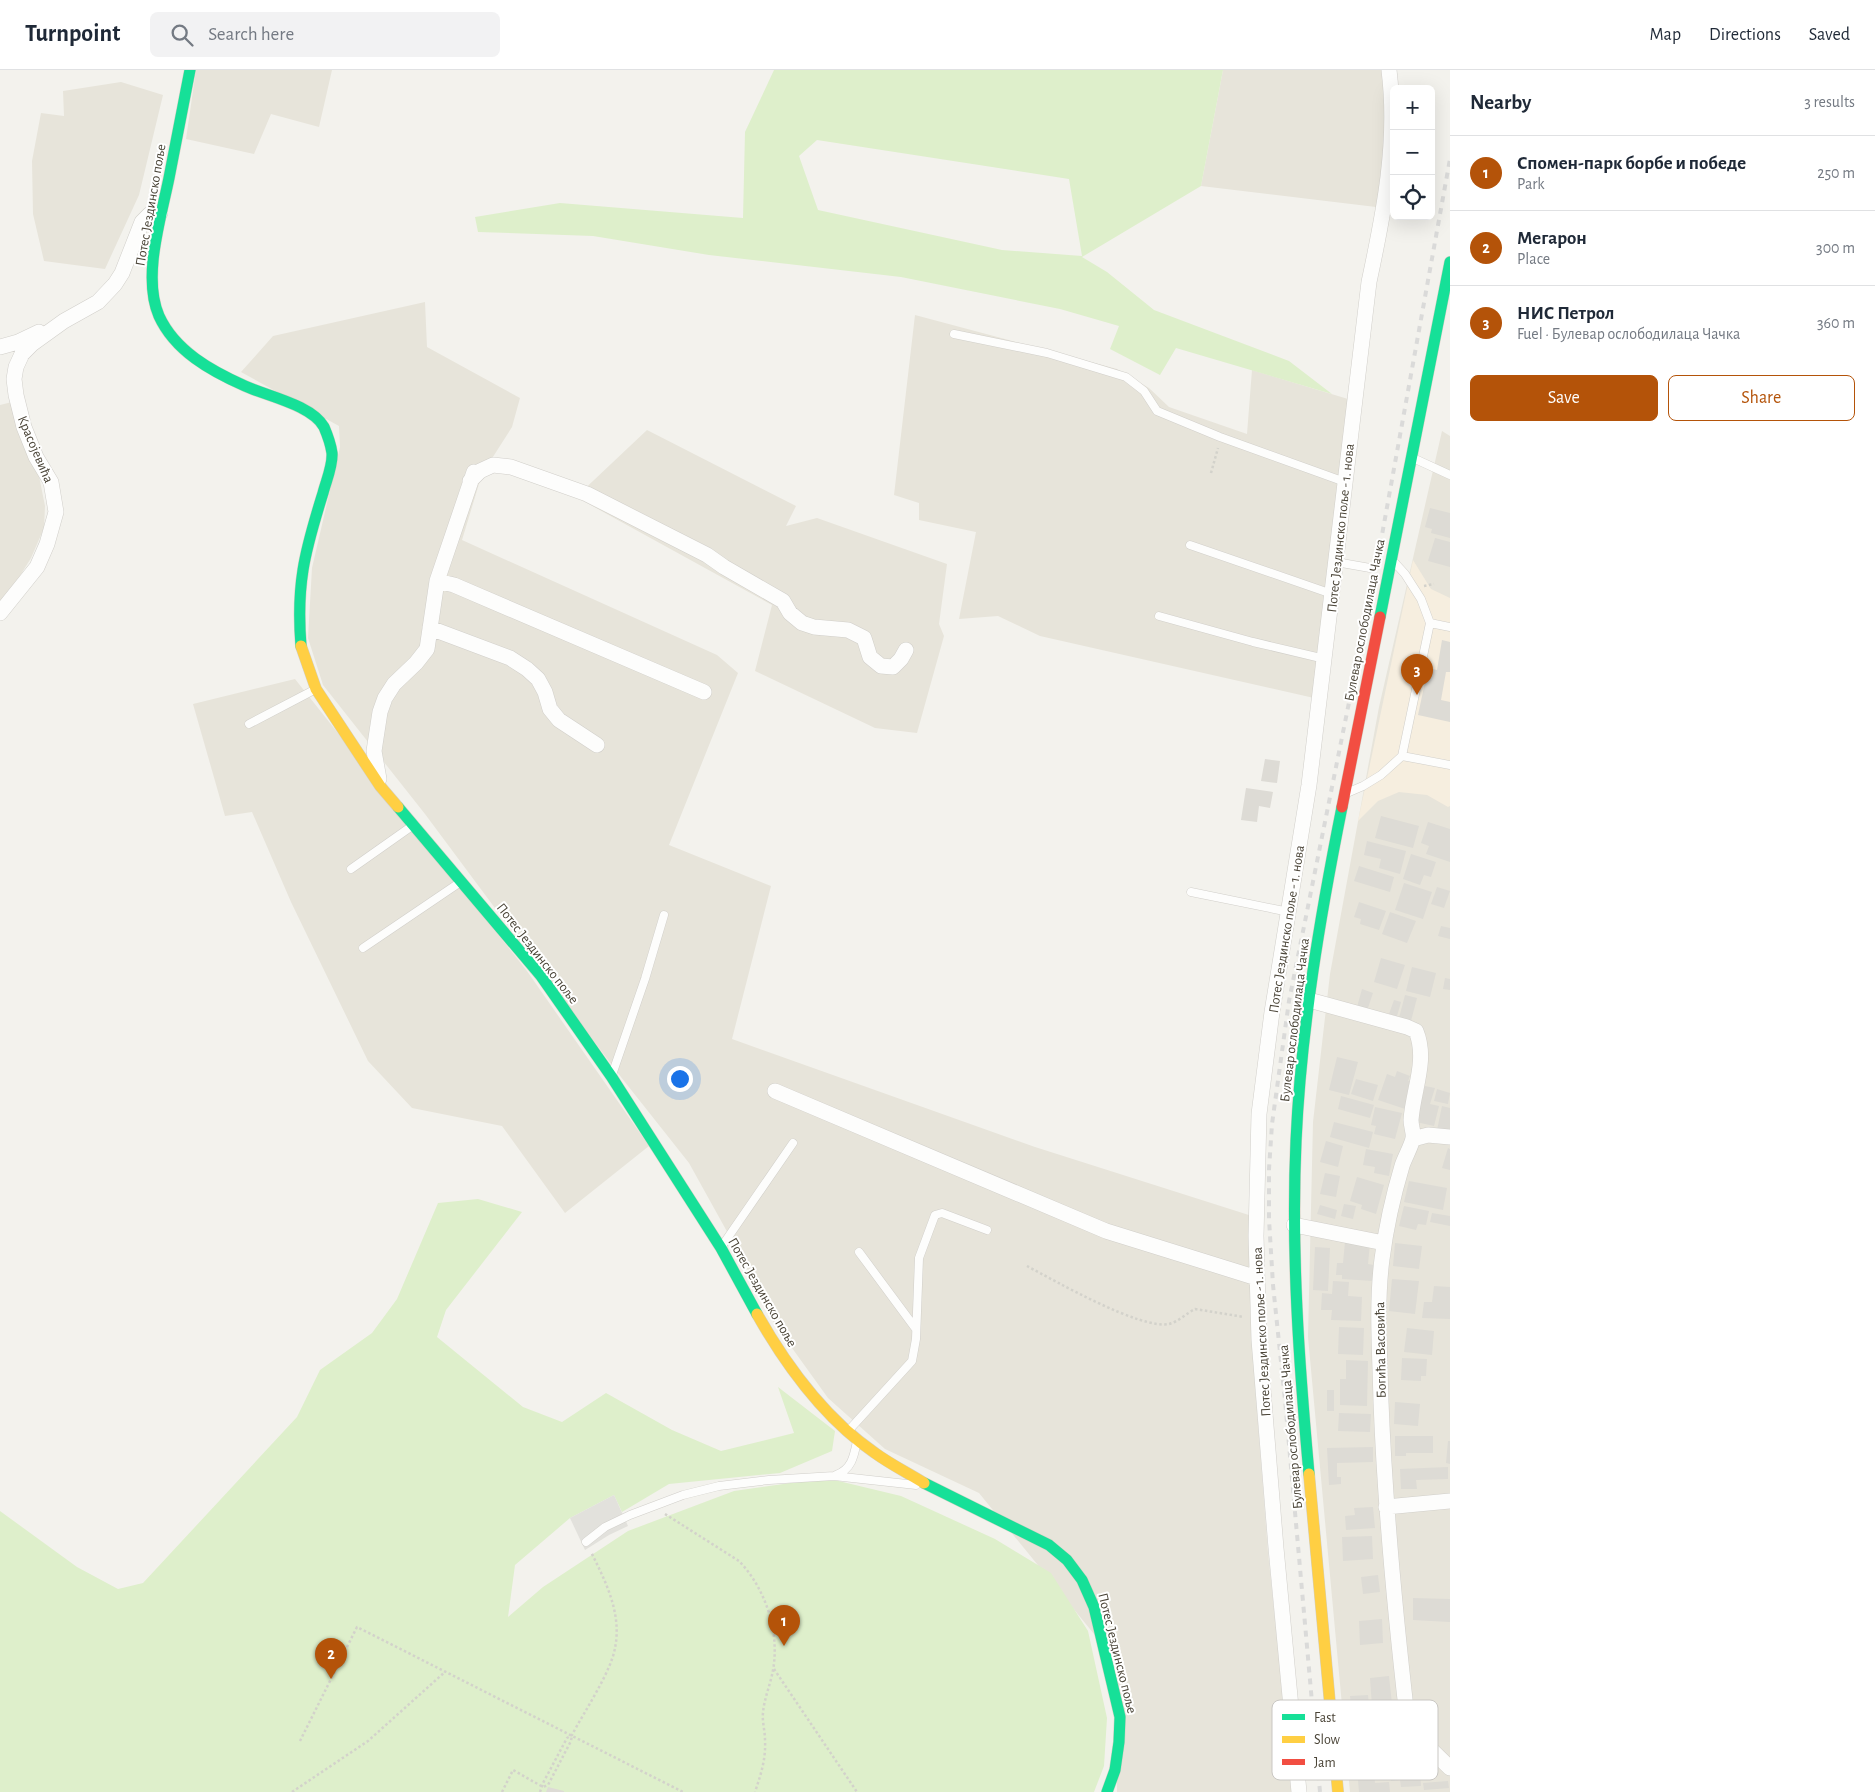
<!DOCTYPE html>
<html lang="en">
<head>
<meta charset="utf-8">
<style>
  :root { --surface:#fff; --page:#f2f2f3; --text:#1f2937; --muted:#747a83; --line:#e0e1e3; --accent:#b45309 }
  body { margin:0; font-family:"Alegreya Sans",sans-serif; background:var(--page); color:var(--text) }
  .controls { position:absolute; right:15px; top:15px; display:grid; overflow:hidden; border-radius:8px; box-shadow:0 5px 20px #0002 }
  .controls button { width:45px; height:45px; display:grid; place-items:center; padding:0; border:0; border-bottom:1px solid var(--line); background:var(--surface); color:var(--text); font:25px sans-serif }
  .you { position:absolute; left:679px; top:1008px; width:18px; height:18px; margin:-12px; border:4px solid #fff; border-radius:50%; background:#1a73e8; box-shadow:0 0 0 8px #1a73e833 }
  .badge { display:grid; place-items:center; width:32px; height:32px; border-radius:50%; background:var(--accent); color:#fff; font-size:16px; font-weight:700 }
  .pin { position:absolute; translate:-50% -41px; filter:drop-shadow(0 1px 2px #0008) }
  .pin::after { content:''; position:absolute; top:26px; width:18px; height:15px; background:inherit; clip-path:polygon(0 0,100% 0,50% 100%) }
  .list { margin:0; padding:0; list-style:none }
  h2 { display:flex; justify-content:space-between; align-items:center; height:65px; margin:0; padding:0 20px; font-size:21px }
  h2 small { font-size:16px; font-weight:400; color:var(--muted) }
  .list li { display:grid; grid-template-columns:32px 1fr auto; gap:15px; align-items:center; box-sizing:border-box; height:75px; padding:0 20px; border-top:1px solid var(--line) }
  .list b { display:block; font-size:19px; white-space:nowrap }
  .list p { margin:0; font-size:16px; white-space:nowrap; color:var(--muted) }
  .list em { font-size:16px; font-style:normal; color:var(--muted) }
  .actions { display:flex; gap:10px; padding:15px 20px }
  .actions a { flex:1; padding:11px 0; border:1px solid var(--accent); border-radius:8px; text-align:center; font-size:18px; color:var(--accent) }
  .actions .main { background:var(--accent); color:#fff }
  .icon { flex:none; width:28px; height:28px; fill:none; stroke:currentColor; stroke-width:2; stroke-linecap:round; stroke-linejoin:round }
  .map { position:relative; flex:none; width:1450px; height:1722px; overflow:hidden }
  header { display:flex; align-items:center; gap:30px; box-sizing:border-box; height:70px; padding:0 25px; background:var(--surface); border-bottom:1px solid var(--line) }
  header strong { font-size:24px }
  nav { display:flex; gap:28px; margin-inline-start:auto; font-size:18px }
  .search { width:350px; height:45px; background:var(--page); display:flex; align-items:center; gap:12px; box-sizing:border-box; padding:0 18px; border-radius:8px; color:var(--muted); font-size:19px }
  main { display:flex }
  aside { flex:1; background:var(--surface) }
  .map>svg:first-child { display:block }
</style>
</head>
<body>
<header>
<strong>Turnpoint</strong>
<div class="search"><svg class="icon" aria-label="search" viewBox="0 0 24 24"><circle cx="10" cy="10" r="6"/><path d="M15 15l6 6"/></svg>Search here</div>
<nav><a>Map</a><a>Directions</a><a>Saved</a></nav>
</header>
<main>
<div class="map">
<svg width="1450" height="1722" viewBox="0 0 1450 1722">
  <rect width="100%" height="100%" fill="#f3f2ed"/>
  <path fill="#e7e4da" d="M196,0H332L319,57L271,44L254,84L186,69Z
    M1223,0H1384L1389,36L1383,122L1376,137L1201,116Z
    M121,12L163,25L139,125L105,199L44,191L33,144L32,91L41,43L64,46L63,21Z
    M425,232L427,277L520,328L512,357L482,404L462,470L717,585L738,603L669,775L771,816L732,969L1035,1077L1252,1146L1255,1315L1268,1482L1293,1722H1117L1116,1591L979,1423L885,1379L828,1328L774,1253L745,1194L689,1093L617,1002L425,744L323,615L308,568L312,498L340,377L339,356L241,302L273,266Z
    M915,245L1117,299L1149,318L1169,337L1247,364L1252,300L1348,329L1314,628L1040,566L998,546L959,549L976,462L919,450V433L894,425Z
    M16,331L39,406L45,436L44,458L31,488L0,538V335Z
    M647,360L796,436L786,456L817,448L947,494L939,554L944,566L917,663L875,658L755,601L772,535L576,427Z
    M1442,361L1450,366V1722H1350L1308,1267L1313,1052L1330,904L1379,637Z
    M295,609L527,901L649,1076L565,1143L502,1056L412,1038L368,991L291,832L252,742L225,746L193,634Z"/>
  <path fill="#f6eedf" d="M1413,490L1431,519L1450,528V736L1448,737L1427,725L1399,722L1378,731L1358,751Z"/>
  <path fill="#deefcb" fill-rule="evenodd" d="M774,0H1223L1201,116L1082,187L1107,202L1154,240L1289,291L1332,324L1176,278L1160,305L1110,279L1119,256L1060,239L901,207L709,185L593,166L478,162L475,147L560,133L743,148L745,62ZM817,70L1069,109L1082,186L1002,180L818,140L799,86Z
    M478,1129L522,1142L446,1240L437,1267L523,1337L562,1352L606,1323L672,1360L721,1381L794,1363L778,1317L835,1361L832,1381L780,1403L669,1414L622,1442L614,1425L570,1448L515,1495L508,1547L543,1517L628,1461L734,1421L826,1408L901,1426L995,1469L1051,1503L1088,1561L1107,1648L1104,1696L1094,1722H0V1441L77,1497L118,1519L143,1513L297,1347L320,1300L372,1263L397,1229L438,1133Z"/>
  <path fill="#e2e1dc" d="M614,1425L628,1456L609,1465L585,1480L570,1448Z"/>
  <path fill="#dddbd5" d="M1430,438L1450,443V468L1431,463L1432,459L1425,457Z
    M1435,468L1450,472V497L1428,491Z
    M1442,570L1450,572V602H1446L1441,630L1450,632V652L1418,645L1428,598L1437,600Z
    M1265,689L1280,691L1277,713L1261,711Z
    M1246,718L1273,722L1270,738L1259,736L1257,752L1241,750Z
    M1381,746L1419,756L1413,778L1375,768Z
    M1428,752L1450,759V792L1426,784L1429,776L1421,773Z
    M1367,771L1406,781L1400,804L1379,798L1381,789L1364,785Z
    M1411,784L1436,792L1431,807L1424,805L1420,815L1403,809Z
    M1359,796L1394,807L1390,822L1354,811Z
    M1404,813L1432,822L1423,849L1395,840Z
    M1437,817L1450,821L1444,838L1431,834Z
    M1359,832L1386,841L1379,860L1360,854L1361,849L1354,847Z
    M1390,842L1416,851L1407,873L1382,864Z
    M1441,856L1450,858V869L1438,866Z
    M1381,888L1405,895L1397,919L1374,912Z
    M1412,897L1436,903L1430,927L1406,921Z
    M1445,908L1450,909V920L1443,919Z
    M1362,919L1373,923L1367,941L1357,937Z
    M1405,925L1417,928L1411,951L1399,948Z
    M1394,930L1401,932L1397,946L1389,944Z
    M1337,987L1358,992L1349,1025L1329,1020Z
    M1397,1001L1410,1006L1408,1011L1415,1013L1405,1039L1378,1030L1387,1004L1395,1007Z
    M1356,1009L1378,1015L1373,1031L1351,1024Z
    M1425,1016L1435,1018L1430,1034L1439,1036L1434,1056L1416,1052Z
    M1437,1019L1450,1023L1448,1034L1434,1031Z
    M1341,1026L1374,1035L1370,1048L1338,1039Z
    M1442,1036L1450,1038V1063L1437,1060Z
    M1375,1037L1402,1043L1395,1069L1374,1064L1376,1056L1371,1055Z
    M1334,1052L1373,1062L1369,1078L1330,1067Z
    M1326,1071L1343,1076L1338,1097L1320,1092Z
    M1448,1078L1450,1079V1100L1442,1098Z
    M1366,1079L1393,1084L1389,1106L1374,1103L1375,1097L1363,1095Z
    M1325,1103L1340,1106L1336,1127L1320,1124Z
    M1357,1107L1384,1115L1376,1144L1361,1139L1362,1135L1350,1131Z
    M1409,1111L1447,1118L1443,1140L1404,1132Z
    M1344,1134L1356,1136L1353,1149L1341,1146Z
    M1320,1135L1337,1140L1335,1149L1317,1144Z
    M1404,1136L1429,1141L1426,1155L1418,1154L1416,1160L1399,1156Z
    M1432,1143L1450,1146V1156L1430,1152Z
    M1345,1172L1370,1173L1368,1194L1374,1195L1373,1211L1342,1209V1205H1336L1337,1193H1343Z
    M1395,1173L1422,1176L1419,1199L1393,1196Z
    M1315,1177L1330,1178L1328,1221L1313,1220Z
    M1392,1209L1419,1211L1415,1244L1389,1241Z
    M1333,1211L1349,1212L1348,1226L1362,1227L1361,1251L1331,1250L1332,1240H1321L1322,1223L1332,1224Z
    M1434,1216L1450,1217V1249L1422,1248L1424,1232H1432Z
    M1339,1257L1364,1258L1363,1285L1338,1284Z
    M1407,1258L1434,1261L1432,1285L1404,1282Z
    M1402,1288L1427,1289L1426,1306H1421V1311L1401,1310Z
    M1346,1290L1368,1291L1367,1336L1340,1335V1309H1346Z
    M1327,1320H1334V1341H1327Z
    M1395,1332L1420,1334L1418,1356L1394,1354Z
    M1339,1343L1371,1344L1370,1362L1338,1361Z
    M1395,1366H1433V1383H1406V1386H1395Z
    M1448,1371H1450V1394L1446,1393Z
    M1373,1377V1392L1337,1393V1407H1341V1414L1329,1415L1327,1378Z
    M1448,1397V1409L1416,1410L1417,1419H1401L1400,1399Z
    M1373,1437L1375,1458L1346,1460L1345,1446L1355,1445L1354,1438Z
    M1372,1466L1373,1489L1343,1491L1342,1467Z
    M1378,1505L1380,1522L1363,1524L1361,1507Z
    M1413,1528L1450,1529V1552L1413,1550Z
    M1382,1549L1383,1573L1360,1575L1359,1551Z
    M1389,1606L1392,1634L1372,1636L1370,1608Z
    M1368,1625L1371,1653L1353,1655L1350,1626Z
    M1420,1696L1421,1716L1401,1717L1400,1710L1391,1711L1390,1698Z
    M1374,1697L1375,1713L1389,1712L1390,1722H1359L1357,1698Z
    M1448,1711L1449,1718L1424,1720L1423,1713Z
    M548,1717L564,1721V1722H546Z"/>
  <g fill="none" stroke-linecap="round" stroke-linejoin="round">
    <g stroke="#d1cfca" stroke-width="9">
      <path id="lane" d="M954,264L1047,283L1126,307L1144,321L1157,341L1220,367L1345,412
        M1413,388L1450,405
        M1190,475L1332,524
        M1336,492L1370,498
        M1159,546L1253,572L1325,589
        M1430,553L1450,557
        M249,654L314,620
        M1402,686L1450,695
        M1349,722L1363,716L1381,705L1402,686L1430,553L1421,529L1405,504L1395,493
        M351,799L412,756
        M1191,822L1289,842
        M363,878L459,813
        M613,1002L645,909L664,845
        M722,1176L793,1073
        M859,1182L916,1259
        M849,1360L912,1291L916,1269L919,1188L935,1145L942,1143L987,1160
        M836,1405C852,1399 854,1386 857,1371
        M586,1472L605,1457L630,1445L683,1425L719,1416L769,1410L834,1406L916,1415"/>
    </g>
    <g stroke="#d1cfca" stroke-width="16">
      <path id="street" d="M0,277L18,272L39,262
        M470,411L480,401L493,395L511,397L587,424L707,485L724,497L783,531L790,543L802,553L814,557L848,560L864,568L870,587L881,596L893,597L901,589L906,580
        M437,511L454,515L704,622
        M0,543L37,497L47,474L56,442L51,412L36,387L24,357L16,325L14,309L16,297L22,284L32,274L64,251L98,232L115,214L122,203L142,152L150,144L160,143
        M430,558L510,588L527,599L538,609L545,622L550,639L559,650L597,675
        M379,709L374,681L380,642L385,628L394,614L416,593L427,579L437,511L474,402
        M1309,930L1407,957L1416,961C1428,990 1413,1020 1411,1050C1411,1056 1414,1063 1413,1068C1412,1075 1404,1089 1402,1096C1393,1126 1386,1158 1382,1189C1376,1236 1380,1284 1381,1332C1385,1437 1395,1542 1407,1647L1416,1665L1450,1698
        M775,1021L1106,1161L1257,1208
        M1413,1069L1428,1065L1450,1067
        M1294,1155L1384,1173
        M1386,1437L1450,1431
        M1299,1722L1276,1478L1259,1270L1256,1166L1259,1044L1272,942L1309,715L1369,212C1384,142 1398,72 1389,0"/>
    </g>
    <g stroke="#d3cfc3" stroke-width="12">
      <path id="fast" d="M190,0C183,36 176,72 169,108C161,148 142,207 159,246C175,281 211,301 245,316C267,326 312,335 324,357C327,364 331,376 332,383C333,396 326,411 323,423C315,449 307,474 303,500C299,525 299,551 301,576
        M1380,547L1450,192
        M398,737L541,906L611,1006L721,1178L757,1244
        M1309,1404C1299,1293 1291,1182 1296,1071C1301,959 1320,847 1342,737
        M924,1413L1049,1475L1067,1490L1082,1510L1094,1537L1120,1647L1119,1672L1115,1700L1107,1722"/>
    </g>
    <g stroke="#d3cfc3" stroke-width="12">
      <path id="slow" d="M301,576L316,619L380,716L398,737
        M757,1244C787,1297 824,1348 875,1383C890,1394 908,1403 924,1413
        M1309,1404L1338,1722"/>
    </g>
    <g stroke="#d3cfc3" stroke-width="12">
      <path id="jam" d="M1342,737L1380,547"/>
    </g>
    <path stroke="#d3d2cb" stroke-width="2.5" stroke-dasharray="2.5 2.5" stroke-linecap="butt" d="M1211,403L1218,378
      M1424,516L1434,514
      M1027,1196C1055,1211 1141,1260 1169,1254C1178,1252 1187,1243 1195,1239L1244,1247
      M665,1444L739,1491C767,1520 781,1566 772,1605C769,1618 764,1630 763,1643C762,1651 765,1661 765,1670C766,1689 761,1704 755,1722
      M774,1599L857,1722
      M300,1671L357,1557L683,1722
      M292,1722L368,1671L446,1601
      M502,1722L513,1700L543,1717L548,1715L571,1671L572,1665
      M540,1722L543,1713L567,1668L572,1665C584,1642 611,1602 615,1578C622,1544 606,1512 591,1482"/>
    <use href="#lane" stroke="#fdfdfc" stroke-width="8"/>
    <use href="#street" stroke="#fdfdfc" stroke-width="15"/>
    <use href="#fast" stroke="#16e098" stroke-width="11"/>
    <use href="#slow" stroke="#ffcf43" stroke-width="11"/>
    <use href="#jam" stroke="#f24e42" stroke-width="11"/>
    <path stroke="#dadad9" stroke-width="4" stroke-dasharray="6 6" stroke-linecap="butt" d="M1320,1722L1285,1330L1273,1215L1269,1149V1099L1272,1054L1289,931L1376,498L1450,89"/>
  </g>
  <g text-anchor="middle" stroke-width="4" stroke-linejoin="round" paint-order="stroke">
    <g font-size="14" fill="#4a4437" stroke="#fff">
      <text transform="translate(150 135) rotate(-80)" y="5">Потес Јездинско поље</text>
      <text transform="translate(36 379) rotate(67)" y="5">Красојевића</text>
      <text transform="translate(1340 458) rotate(-84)" y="5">Потес Јездинско поље - 1. нова</text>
      <text transform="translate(1364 550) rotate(-79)" y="5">Булевар ослободилаца Чачка</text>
      <text transform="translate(1286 859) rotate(-81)" y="5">Потес Јездинско поље - 1. нова</text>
      <text transform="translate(538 883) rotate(52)" y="5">Потес Јездинско поље</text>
      <text transform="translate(1294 950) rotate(-83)" y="5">Булевар ослободилаца Чачка</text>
      <text transform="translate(763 1222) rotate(60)" y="5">Потес Јездинско поље</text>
      <text transform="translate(1261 1262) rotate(-93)" y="5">Потес Јездинско поље - 1. нова</text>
      <text transform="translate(1380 1280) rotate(-91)" y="5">Богића Васовића</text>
      <text transform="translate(1290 1357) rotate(-95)" y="5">Булевар ослободилаца Чачка</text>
      <text transform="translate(1118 1583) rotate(76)" y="5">Потес Јездинско поље</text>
    </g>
  </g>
  <rect x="1272" y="1630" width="166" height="80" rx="8" fill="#fff" stroke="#c9c7c3" stroke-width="1"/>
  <rect x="1282" y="1644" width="23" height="6" fill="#16e098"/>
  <rect x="1282" y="1666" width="23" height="7" fill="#ffcf43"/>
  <rect x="1282" y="1689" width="23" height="6" fill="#f24e42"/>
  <g font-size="14" fill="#4a4437">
    <text x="1314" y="1652">Fast</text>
    <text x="1314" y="1674">Slow</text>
    <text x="1314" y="1697">Jam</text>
  </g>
</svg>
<div class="controls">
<button>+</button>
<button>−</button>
<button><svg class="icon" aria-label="locate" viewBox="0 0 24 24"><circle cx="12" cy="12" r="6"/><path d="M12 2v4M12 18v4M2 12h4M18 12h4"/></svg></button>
</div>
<div class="you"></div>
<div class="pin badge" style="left:784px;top:1576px">1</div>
<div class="pin badge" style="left:331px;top:1609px">2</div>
<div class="pin badge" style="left:1417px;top:625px">3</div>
</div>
<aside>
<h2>Nearby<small>3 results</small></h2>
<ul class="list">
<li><span class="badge">1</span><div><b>Спомен-парк борбе и победе</b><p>Park</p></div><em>250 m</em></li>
<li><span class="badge">2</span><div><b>Мегарон</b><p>Place</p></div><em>300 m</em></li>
<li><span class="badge">3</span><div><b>НИС Петрол</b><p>Fuel · Булевар ослободилаца Чачка</p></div><em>360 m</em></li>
</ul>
<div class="actions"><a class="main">Save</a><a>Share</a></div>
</aside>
</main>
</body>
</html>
